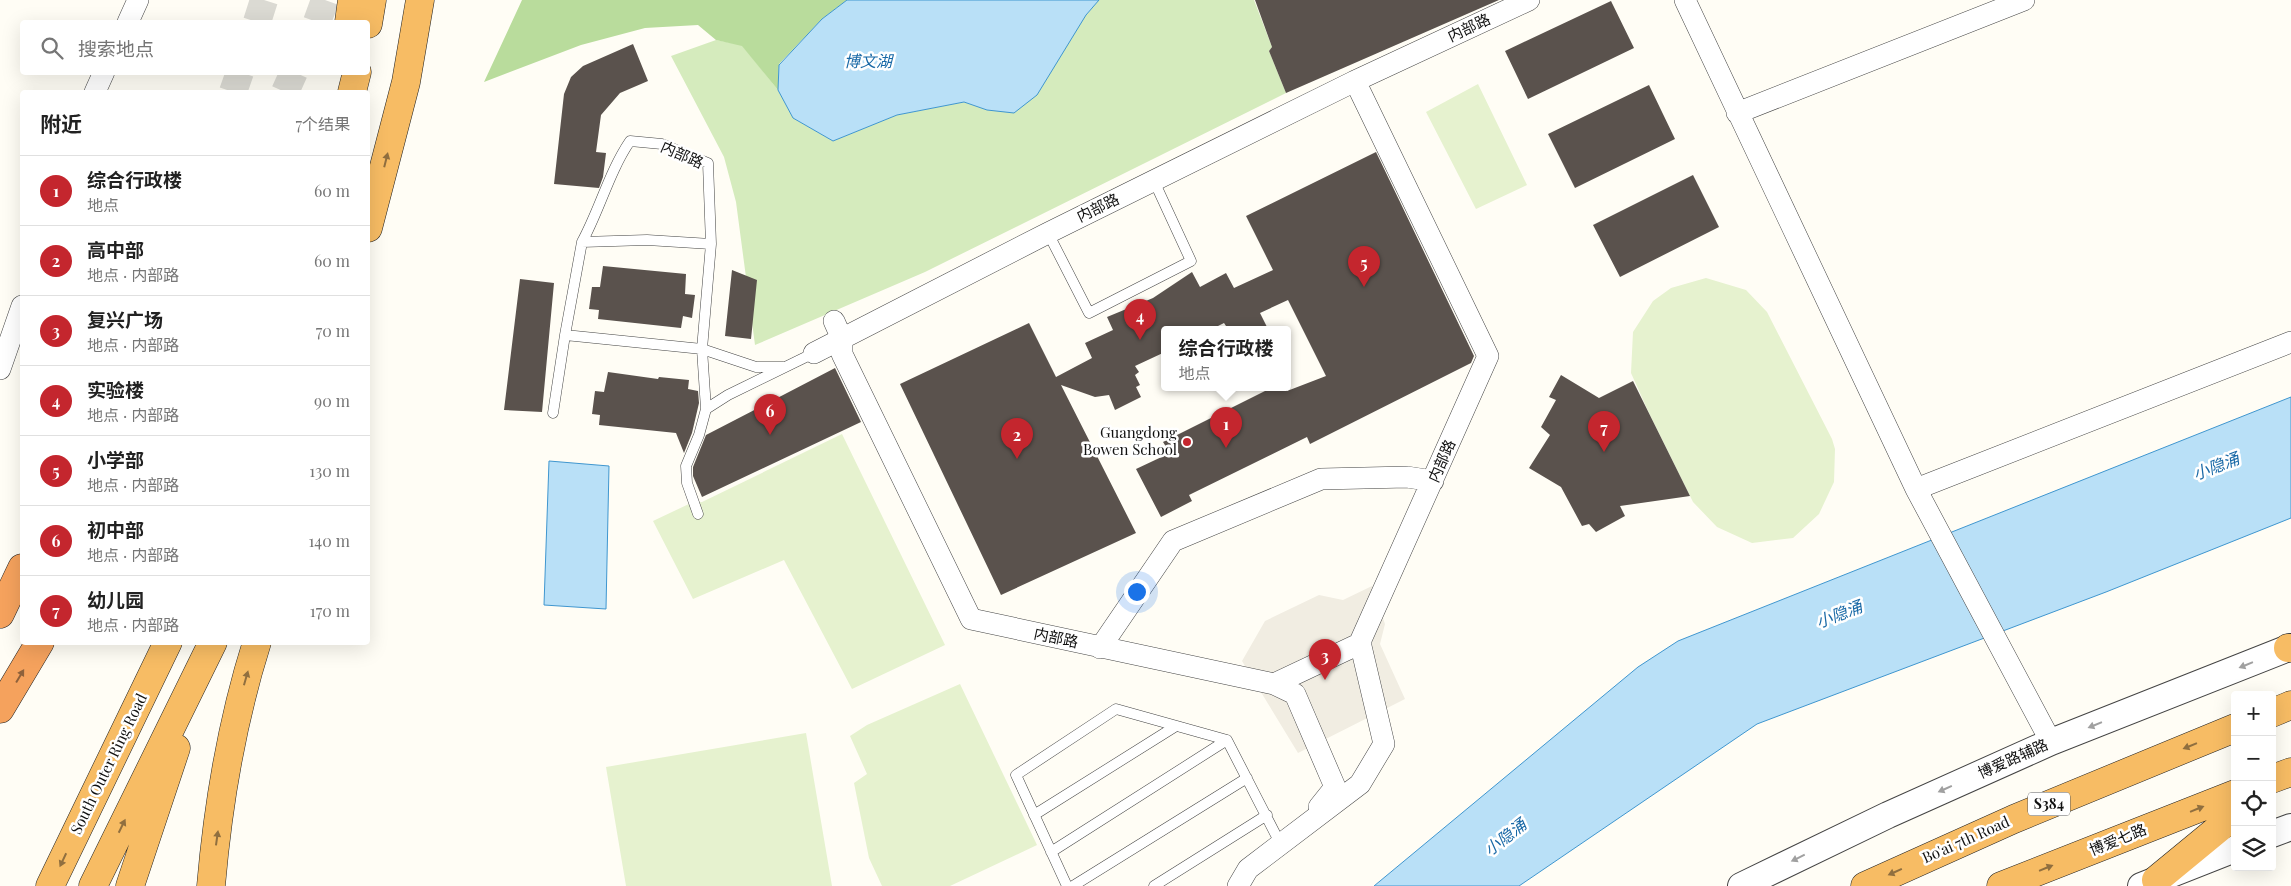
<!DOCTYPE html>
<html lang="zh">
<head>
<meta charset="utf-8">
<style>
  :root { --surface:#fff; --page:#f2f2f2; --text:#222; --muted:#767676; --line:#e0e0e0; --accent:#c4262e }
  body { margin:0; font-family:"Playfair Display","Noto Sans SC",serif; background:var(--page); color:var(--text) }
  .controls { position:absolute; right:15px; bottom:15px; display:grid; overflow:hidden; border-radius:5px; box-shadow:0 5px 20px #0002 }
  .controls button { width:45px; height:45px; display:grid; place-items:center; padding:0; border:0; border-bottom:1px solid var(--line); background:var(--surface); color:var(--text); font:25px sans-serif }
  .you { position:absolute; left:1136px; top:591px; width:18px; height:18px; margin:-12px; border:4px solid #fff; border-radius:50%; background:#1a73e8; box-shadow:0 0 0 8px #1a73e833 }
  .badge { display:grid; place-items:center; width:32px; height:32px; border-radius:50%; background:var(--accent); color:#fff; font-size:16px; font-weight:700 }
  .pin { position:absolute; translate:-50% -41px; filter:drop-shadow(0 1px 2px #0008) }
  .pin::after { content:''; position:absolute; top:26px; width:18px; height:15px; background:inherit; clip-path:polygon(0 0,100% 0,50% 100%) }
  .popup { position:absolute; left:1161px; top:326px; width:130px; height:65px; box-sizing:border-box; display:grid; place-content:center; border-radius:5px; background:var(--surface); filter:drop-shadow(0 1px 4px #0005); font-size:16px; white-space:nowrap; color:var(--muted) }
  .popup b { font-size:19px; color:var(--text) }
  .popup::after { content:''; position:absolute; left:50%; top:100%; margin-left:-10px; border:10px solid transparent; border-top-color:var(--surface) }
  .list { margin:0; padding:0; list-style:none }
  h2 { display:flex; justify-content:space-between; align-items:center; height:65px; margin:0; padding:0 20px; font-size:21px }
  h2 small { font-size:16px; font-weight:400; color:var(--muted) }
  .list li { display:grid; grid-template-columns:32px 1fr auto; gap:15px; align-items:center; box-sizing:border-box; height:70px; padding:0 20px; border-top:1px solid var(--line) }
  .list b { display:block; font-size:19px; white-space:nowrap }
  .list p { margin:0; font-size:16px; white-space:nowrap; color:var(--muted) }
  .list em { font-size:16px; font-style:normal; color:var(--muted) }
  .icon { flex:none; width:28px; height:28px; fill:none; stroke:currentColor; stroke-width:2; stroke-linecap:round; stroke-linejoin:round }
  .map { position:relative; flex:none; width:2291px; height:886px; overflow:hidden }
  .search { position:absolute; background:var(--surface); box-shadow:0 5px 20px #0002; left:20px; top:20px; width:350px; height:55px; display:flex; align-items:center; gap:12px; box-sizing:border-box; padding:0 18px; border-radius:5px; color:var(--muted); font-size:19px }
  .panel { position:absolute; background:var(--surface); box-shadow:0 5px 20px #0002; left:20px; top:90px; width:350px; height:555px; border-radius:5px }
  .map>svg:first-child { display:block }
</style>
</head>
<body>
<div class="map">
<svg width="2291" height="886" viewBox="0 0 2291 886">
  <rect width="100%" height="100%" fill="#fffdf5"/>
  <path fill="#d5ebbd" d="M1099,0H1254L1272,47L1269,51L1286,93L925,272L755,345L736,202L724,157L671,56L716,40L742,45L778,90L793,118L833,141L897,115L964,102L987,110L1086,15Z"/>
  <path fill="#b9dc9c" d="M522,0H847L822,19L779,64L778,90L742,46L716,40L698,25L645,28L581,45L484,82Z"/>
  <path fill="#e6f2cf" d="M1478,84L1527,185L1476,209L1426,112Z
    M1706,278L1746,290L1767,312L1832,439L1835,449L1834,482L1819,514L1793,538L1752,543L1717,527L1693,502L1649,413L1631,373L1633,332L1653,301L1671,288Z
    M842,434L945,645L852,689L784,560L693,599L653,521L691,503L702,502Z
    M960,684L1037,845L950,886H882L869,858L854,783L867,774L850,736L867,725Z
    M806,733L832,886H626L606,767Z"/>
  <path fill="#f1ede2" d="M1372,586L1385,624L1380,644L1405,699L1298,753L1242,661L1265,621L1319,595L1343,600Z"/>
  <path fill="#b9e0f7" stroke="#3f96cf" d="M847,0H1099L1086,15L1037,95L1014,113L987,110L964,102L897,115L833,141L793,118L778,90L779,65L822,19Z
    M2291,397V518L2106,592L1757,724L1519,886H1374L1638,667L1678,641Z
    M549,461L609,466L606,609L544,605Z"/>
  <path fill="#5a524d" d="M1255,0H1499L1286,93L1269,51L1272,47Z
    M1611,1L1634,48L1528,99L1505,51Z
    M633,44L648,81L620,93L601,115L596,152L606,153L603,177L599,188L554,184L564,94L571,77L583,66Z
    M1649,85L1675,139L1575,188L1548,134Z
    M1376,152L1474,356L1471,363L1310,444L1307,437L1189,495L1192,501L1161,517L1136,469L1170,453L1163,442L1273,387H1285L1287,391L1326,376L1288,300L1260,313L1268,329H1228L1224,323L1212,329H1165V352L1135,366L1139,372L1135,375L1140,385L1136,387L1141,397L1115,410L1109,395L1095,397L1061,385L1136,533L1001,595L900,384L1029,323L1056,377L1092,358L1085,343L1113,330L1107,317L1153,298L1192,272L1200,287L1226,273L1234,288L1273,270L1246,216Z
    M1693,175L1719,227L1620,277L1593,225Z
    M603,266L686,274L685,294L695,295L692,318L683,316L681,328L598,319L599,310L589,309L592,287H600Z
    M732,270L757,280L751,339L725,336Z
    M520,279L554,283L542,412L504,410Z
    M835,368L861,422L702,497L693,476V467L706,435Z
    M608,372L658,379L659,377L689,380L688,389L698,391L699,403L692,433L684,453L676,433L599,425L600,415L592,414L595,391L604,392Z
    M1561,375L1599,398L1633,381L1690,496L1620,506L1625,516L1596,532L1589,524L1582,526L1561,487L1529,468L1550,435L1541,427L1556,400L1549,397Z"/>
  <g fill="none" stroke-linecap="round" stroke-linejoin="round">
    <path stroke="#dbdad3" stroke-width="28" stroke-dasharray="28 14" stroke-linecap="butt" d="M257,22L264,0
      M317,22L325,0
      M233,92L240,72
      M285,92L294,72"/>
    <g stroke="#444" stroke-width="11">
      <path id="service" d="M1048,233L1089,313L1191,261L1154,181
        M582,242C600,209 609,172 630,141L662,144L708,163L711,244L702,349L756,367H783
        M711,244L647,240L582,242L565,335L702,349L706,409L728,395L814,353
        M553,413L565,335
        M698,514L687,483L686,466L699,435L706,409
        M1034,815L1176,726
        M1051,852L1227,740
        M1067,886L1016,775L1116,709L1227,740L1280,843
        M1073,886L1247,778
        M1154,886L1267,815"/>
    </g>
    <g stroke="#444" stroke-width="22">
      <path id="minor" d="M1685,0L1916,489L2051,742
        M128,22L138,0
        M1355,81L1529,0
        M95,92L104,72
        M1737,113L2024,0
        M834,321L842,339V354L971,619L1274,684L1295,694L1335,787L1319,807
        M814,353L1048,233L1355,81L1488,356L1360,642L1384,744L1360,784L1248,869L1238,886
        M0,369L22,306
        M1916,489L2291,342
        M1100,648L1173,541L1321,479L1407,477L1433,481
        M1274,684L1361,643"/>
    </g>
    <g stroke="#444" stroke-width="28">
      <path id="tertiary" d="M2272,834L2291,827
        M1741,886L1888,815L2051,742L2291,647
        M2141,886L2235,849"/>
    </g>
    <g stroke="#222" stroke-width="29">
      <path id="trunk" d="M349,22L352,0
        M368,24L372,0
        M352,92L357,72
        M368,228L406,82L420,0
        M2288,648H2291
        M2272,713L2291,705
        M2272,779L2291,772
        M2156,880L2235,815
        M50,886L168,642
        M93,886L213,642
        M130,886L176,748
        M211,886C218,804 232,721 257,642
        M1865,886L2014,819L2235,728
        M2001,886L2235,794"/>
    </g>
    <g stroke="#222" stroke-width="29">
      <path id="motorway" d="M0,614L22,568
        M0,709L40,642"/>
    </g>
    <use href="#service" stroke="#fff" stroke-width="10"/>
    <use href="#minor" stroke="#fff" stroke-width="21"/>
    <use href="#tertiary" stroke="#fff" stroke-width="26"/>
    <use href="#trunk" stroke="#f7bc64" stroke-width="28"/>
    <use href="#motorway" stroke="#f5a25d" stroke-width="28"/>
  </g>
  <defs><path id="oneway-solid" d="M-6-.8H1V-3.2L6.5 0L1 3.2V.8H-6Z" transform="scale(1.25)"/></defs>
  <g fill="#906f3f">
    <use href="#oneway-solid" transform="translate(386 160) rotate(-76)"/>
    <use href="#oneway-solid" transform="translate(246 678) rotate(-74)"/>
    <use href="#oneway-solid" transform="translate(2190 746) rotate(158)"/>
    <use href="#oneway-solid" transform="translate(2197 809) rotate(-22)"/>
    <use href="#oneway-solid" transform="translate(122 826) rotate(-64)"/>
    <use href="#oneway-solid" transform="translate(217 838) rotate(-82)"/>
    <use href="#oneway-solid" transform="translate(63 860) rotate(115)"/>
    <use href="#oneway-solid" transform="translate(2046 868) rotate(-22)"/>
    <use href="#oneway-solid" transform="translate(1895 872) rotate(156)"/>
  </g>
  <g fill="#a0a0a0">
    <use href="#oneway-solid" transform="translate(2246 665) rotate(158)"/>
    <use href="#oneway-solid" transform="translate(2095 725) rotate(158)"/>
    <use href="#oneway-solid" transform="translate(1945 789) rotate(156)"/>
    <use href="#oneway-solid" transform="translate(1798 858) rotate(154)"/>
  </g>
  <use fill="#8e613b" href="#oneway-solid" transform="translate(20 676) rotate(-59)"/>
  <circle fill="#c4262e" stroke="#fff" stroke-width="2" cx="1187" cy="442" r="5"/>
  <g text-anchor="middle" stroke-width="5" stroke-linejoin="round" paint-order="stroke">
    <rect fill="#fff" stroke="#585858" stroke-width="1" x="2028" y="792.5" width="42" height="23" rx="4"/>
    <g font-size="14" font-weight="bold" fill="#111">
      <text x="2049" y="809">S384</text>
    </g>
    <g font-size="15" fill="#111" stroke="#fff">
      <text transform="translate(1469 28) rotate(-25)" y="5">内部路</text>
      <text transform="translate(682 155) rotate(24)" y="5">内部路</text>
      <text transform="translate(1098 208) rotate(-26)" y="5">内部路</text>
      <text transform="translate(1442 461) rotate(-66)" y="5">内部路</text>
      <text transform="translate(1056 638) rotate(12)" y="5">内部路</text>
      <text transform="translate(2013 759) rotate(-24)" y="5">博爱路辅路</text>
      <text transform="translate(109 764) rotate(-64)" y="5">South Outer Ring Road</text>
      <text transform="translate(1966 840) rotate(-24)" y="5">Bo'ai 7th Road</text>
      <text transform="translate(2118 840) rotate(-22)" y="5">博爱七路</text>
    </g>
    <g font-size="15" fill="#111" stroke="#fff" text-anchor="end">
      <text x="1177" y="438">Guangdong<tspan x="1177" dy="17">Bowen School</tspan></text>
    </g>
    <g font-size="16" font-style="italic" fill="#1768a6" stroke="#fff">
      <text x="868" y="67">博文湖</text>
      <text transform="translate(2216 466) rotate(-21)" y="6">小隐涌</text>
      <text transform="translate(1839 614) rotate(-21)" y="6">小隐涌</text>
      <text transform="translate(1505 837) rotate(-38)" y="6">小隐涌</text>
    </g>
  </g>
</svg>
<div class="controls">
<button>+</button>
<button>−</button>
<button><svg class="icon" aria-label="locate" viewBox="0 0 24 24"><circle cx="12" cy="12" r="6"/><path d="M12 2v4M12 18v4M2 12h4M18 12h4"/></svg></button>
<button><svg class="icon" aria-label="layers" viewBox="0 0 24 24"><path d="M12 4l9 5-9 5-9-5zM3 14l9 5 9-5"/></svg></button>
</div>
<div class="you"></div>
<div class="pin badge" style="left:1226px;top:448px">1</div>
<div class="popup"><b>综合行政楼</b>地点</div>
<div class="pin badge" style="left:1017px;top:459px">2</div>
<div class="pin badge" style="left:1325px;top:680px">3</div>
<div class="pin badge" style="left:1140px;top:340px">4</div>
<div class="pin badge" style="left:1364px;top:287px">5</div>
<div class="pin badge" style="left:770px;top:435px">6</div>
<div class="pin badge" style="left:1604px;top:452px">7</div>
<div class="search"><svg class="icon" aria-label="search" viewBox="0 0 24 24"><circle cx="10" cy="10" r="6"/><path d="M15 15l6 6"/></svg>搜索地点</div>
<section class="panel">
<h2>附近<small>7个结果</small></h2>
<ul class="list">
<li><span class="badge">1</span><div><b>综合行政楼</b><p>地点</p></div><em>60 m</em></li>
<li><span class="badge">2</span><div><b>高中部</b><p>地点 · 内部路</p></div><em>60 m</em></li>
<li><span class="badge">3</span><div><b>复兴广场</b><p>地点 · 内部路</p></div><em>70 m</em></li>
<li><span class="badge">4</span><div><b>实验楼</b><p>地点 · 内部路</p></div><em>90 m</em></li>
<li><span class="badge">5</span><div><b>小学部</b><p>地点 · 内部路</p></div><em>130 m</em></li>
<li><span class="badge">6</span><div><b>初中部</b><p>地点 · 内部路</p></div><em>140 m</em></li>
<li><span class="badge">7</span><div><b>幼儿园</b><p>地点 · 内部路</p></div><em>170 m</em></li>
</ul>
</section>
</div>
</body>
</html>
